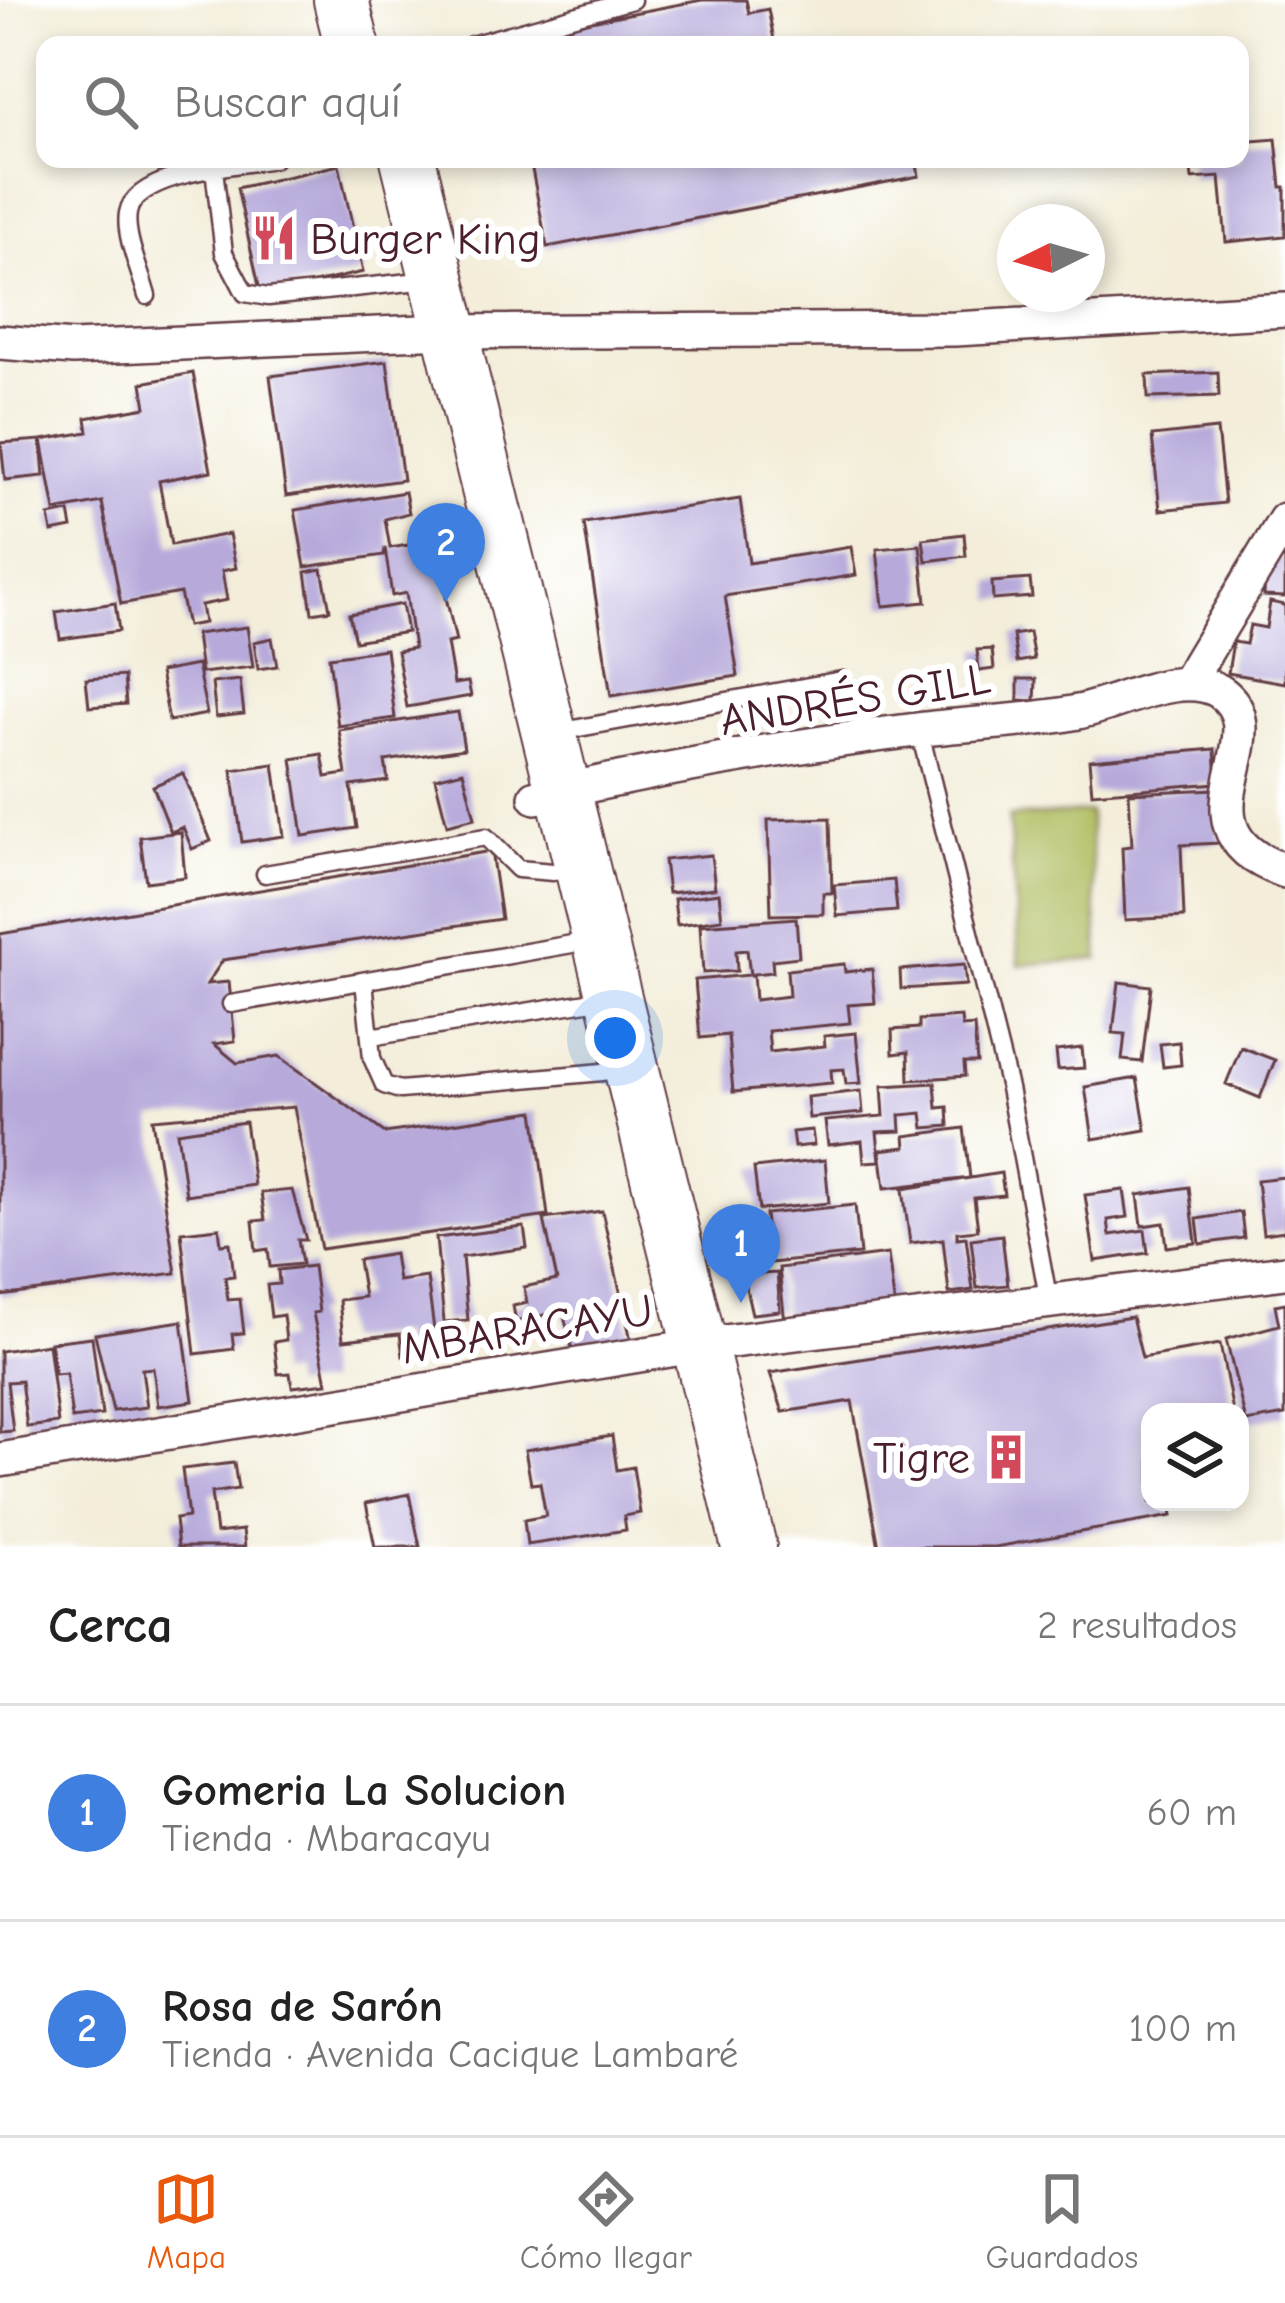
<!DOCTYPE html>
<html lang="es">
<head>
<meta charset="utf-8">
<style>
  :root { --surface:#fff; --page:#f6f6f6; --text:#222; --muted:#767676; --line:#e0e0e0; --accent:#ea580c }
  body { margin:0; font-family:"Comic Neue",sans-serif; background:var(--page); color:var(--text) }
  .controls { position:absolute; right:36px; bottom:36px; display:grid; overflow:hidden; border-radius:24px; box-shadow:0 6px 18px #0003 }
  .controls button { width:108px; height:108px; display:grid; place-items:center; padding:0; border:0; border-bottom:3px solid var(--line); background:var(--surface); color:var(--text); font:60px sans-serif }
  .compass { position:absolute; left:997px; top:204px; width:108px; height:108px; border-radius:50%; background:var(--surface); box-shadow:0 6px 18px #0003; rotate:265deg }
  .you { position:absolute; left:615px; top:1038px; width:42px; height:42px; margin:-30px; border:9px solid #fff; border-radius:50%; background:#1a73e8; box-shadow:0 0 0 18px #1a73e833 }
  .badge { display:grid; place-items:center; width:78px; height:78px; border-radius:50%; background:var(--accent); color:#fff; font-size:39px; font-weight:700 }
  .pin { position:absolute; translate:-50% -99px; filter:drop-shadow(0 3px 6px #0008) }
  .pin::after { content:''; position:absolute; top:63px; width:42px; height:36px; background:inherit; clip-path:polygon(0 0,100% 0,50% 100%) }
  .list { margin:0; padding:0; list-style:none }
  h2 { display:flex; justify-content:space-between; align-items:center; height:156px; margin:0; padding:0 48px; font-size:51px }
  h2 small { font-size:39px; font-weight:400; color:var(--muted) }
  .list li { display:grid; grid-template-columns:78px 1fr auto; gap:36px; align-items:center; box-sizing:border-box; height:216px; padding:0 48px; border-top:3px solid var(--line) }
  .list b { display:block; font-size:45px; white-space:nowrap }
  .list p { margin:0; font-size:39px; white-space:nowrap; color:var(--muted) }
  .list em { font-size:39px; font-style:normal; color:var(--muted) }
  .icon { flex:none; width:66px; height:66px; fill:none; stroke:currentColor; stroke-width:2; stroke-linecap:round; stroke-linejoin:round }
  .map { position:relative; flex:none; width:1285px; height:1547px; overflow:hidden }
  .search { position:absolute; background:var(--surface); box-shadow:0 6px 18px #0003; left:36px; right:36px; top:36px; height:132px; display:flex; align-items:center; gap:30px; box-sizing:border-box; padding:0 42px; border-radius:24px; color:var(--muted); font-size:45px }
  .sheet { height:588px; background:var(--surface) }
  nav { display:flex; justify-content:space-around; align-items:center; box-sizing:border-box; height:168px; border-top:3px solid var(--line); background:var(--surface); font-size:33px; color:var(--muted) }
  nav a { display:grid; justify-items:center; gap:6px }
  nav .on { color:var(--accent) }
  .map>svg:first-child { display:block }
</style>
</head>
<body>
<div class="map">
<svg width="1285" height="1547" viewBox="0 0 1285 1547">
  <rect width="100%" height="100%" fill="#fff"/>
  <filter id="ink" filterUnits="userSpaceOnUse"><feTurbulence type="fractalNoise" baseFrequency=".00833" numOctaves="2"/><feDisplacementMap in="SourceGraphic" scale="24" xChannelSelector="R" yChannelSelector="G"/><feConvolveMatrix kernelMatrix="1 2 1 2 8 2 1 2 1" color-interpolation-filters="sRGB"/></filter>
  <filter id="wash" filterUnits="userSpaceOnUse"><feTurbulence type="fractalNoise" baseFrequency=".004" numOctaves="4" result="noise"/><feDisplacementMap in="SourceGraphic" scale="48" xChannelSelector="R" yChannelSelector="G"/><feGaussianBlur stdDeviation="2.7" result="paint"/><feColorMatrix in="noise" values="0 0 0 0 0 0 0 0 0 0 0 0 0 0 0 0 0 1.4 0 .05"/><feComposite in="paint" operator="in"/></filter>
  <g filter="url(#wash)">
    <rect width="100%" height="100%" fill="#f3edd9"/>
    <path fill="#afbc5e" stroke="#7c6e44" stroke-width="3" d="M1089,812L1099,959L1019,965L1009,817Z"/>
    <g id="blocks">
      <path fill="#b7aadb" d="M702,0H746L749,13L768,9L775,45H509L507,37Z
        M1276,139L1281,187H1285V236L1226,242L1220,177L1192,179L1190,159H1240V142Z
        M530,159H916L919,176L547,247Z
        M339,165L363,272L261,295L237,188Z
        M387,361L403,480L286,496L270,376Z
        M1218,372L1219,396L1148,398L1147,375Z
        M193,373L211,471L159,481L171,545L229,534L236,568L222,571L227,600L201,605L204,623L187,626L180,593L121,604L102,502L55,511L42,440L88,432L86,418L146,407L142,383Z
        M1217,429L1225,503L1160,510L1152,436Z
        M41,440L44,476L5,480L1,443Z
        M405,492L409,513L385,519L390,548L433,541L456,641L447,643L454,684L468,682L471,696L407,707L397,651L414,648L406,593L392,596L385,548L384,555L305,567L295,510Z
        M740,499L749,563L851,547L856,575L725,596L738,676L611,696L584,523Z
        M69,512L72,528L52,532L49,516Z
        M964,534L966,556L926,561L923,539Z
        M920,545L926,602L883,606L877,549Z
        M1266,558L1285,559V597L1264,596Z
        M322,569L330,610L312,613L306,572Z
        M1030,579L1032,597L993,600L992,582Z
        M1270,602L1285,605V683L1228,673L1233,642L1246,644L1250,625L1266,628Z
        M115,603L119,631L60,639L56,612Z
        M402,604L407,632L355,641L349,614Z
        M247,627L253,667L201,673L196,634Z
        M1029,632L1034,659L1017,662L1013,635Z
        M272,638L277,666L258,669L254,642Z
        M386,649L395,718L338,726L329,657Z
        M992,649L994,669L979,671L977,650Z
        M197,665L207,714L169,721L160,672Z
        M124,676L126,704L89,707L86,679Z
        M1018,679H1036L1035,701L1018,700Z
        M240,680L244,714L216,717L212,683Z
        M458,712L464,749L385,761L388,781L351,786L357,828L303,836L292,759L322,754L326,777L346,774L339,730Z
        M1215,749L1217,783L1092,793L1089,760Z
        M274,764L284,836L242,842L232,770Z
        M463,771L475,818L447,825L435,778Z
        M183,773L211,841L192,849L183,827L171,832L153,786Z
        M1216,789L1219,843L1181,845L1184,917L1125,920L1122,847L1132,846L1129,793Z
        M830,818L832,893H823V914L771,915L768,820Z
        M181,832L185,877L146,882L140,837Z
        M491,851L501,919L223,960L207,984L229,982L235,1041L214,1044L237,1063L279,1056L385,1133L534,1111L548,1216L321,1249L294,1107L152,1119L176,1273L0,1296V934Z
        M711,855L715,888L668,893L664,860Z
        M894,880L897,911L837,916L834,885Z
        M719,893L722,919L677,925L674,899Z
        M796,918L799,957L772,960L773,972L753,974L755,1000L789,996L787,970L844,964L845,972L872,969L875,1003L848,1005L850,1023L768,1031L770,1052L825,1046L824,1036L856,1033L861,1083L846,1084L844,1069L831,1070L832,1083L733,1092L728,1035L700,1038L695,980L750,975L747,950L736,951L737,971L703,973L700,925Z
        M964,965L966,985L901,989L900,970Z
        M1119,982L1151,986L1142,1062L1122,1060L1125,1034L1113,1033Z
        M961,1017L962,1027L974,1026L977,1063H964L965,1076L909,1080L908,1052L893,1054L892,1030L919,1028V1020Z
        M1179,1042L1181,1065L1163,1067L1160,1044Z
        M1241,1047L1275,1060L1260,1098L1226,1084Z
        M1082,1048L1084,1068L1058,1070L1056,1051Z
        M1137,1078L1146,1130L1093,1139L1085,1087Z
        M935,1083L937,1108L948,1107L949,1126L924,1128L922,1113L900,1115L901,1131L877,1132L880,1161L864,1162L862,1141L828,1145L825,1121L884,1116L882,1086Z
        M861,1091L863,1113L809,1118L807,1097Z
        M245,1122L254,1185L186,1195L177,1132Z
        M964,1128L970,1178L885,1188L880,1150L906,1147L905,1136Z
        M812,1130L814,1145L794,1147L792,1132Z
        M825,1160L829,1203L759,1210L754,1168Z
        M1001,1173L1004,1195L974,1198L978,1230L957,1232V1238L966,1237L973,1290L949,1293L943,1239L910,1243L903,1189Z
        M1285,1177V1231L1263,1234L1257,1180Z
        M1189,1187L1196,1243L1167,1247L1164,1223L1142,1226L1138,1195Z
        M292,1190L306,1240H298L302,1264L270,1267L268,1249L256,1251L253,1221L265,1220L261,1193Z
        M1124,1190L1128,1217L1108,1220L1110,1235L1145,1230L1148,1253L1095,1261L1085,1195Z
        M855,1205L860,1254L770,1263L765,1214Z
        M602,1211L631,1340L573,1353L563,1311L516,1321L513,1306L527,1303L524,1287L557,1280L544,1219Z
        M1241,1212L1244,1238L1200,1244L1197,1219Z
        M524,1227L527,1248L462,1257L468,1320L444,1322L436,1238Z
        M219,1228L221,1244L230,1243L234,1276L225,1277L228,1300L240,1299L244,1333L232,1334L234,1349L195,1354L181,1232Z
        M1002,1235L1008,1285L977,1288L971,1239Z
        M394,1254L398,1281L427,1277L437,1352L403,1356L400,1334L343,1340L339,1300L364,1297L358,1260Z
        M888,1254L895,1309L785,1323L779,1268Z
        M313,1266L319,1312L313,1313L327,1383L292,1387L290,1373L278,1374L274,1342L286,1340L283,1315L271,1317L267,1285L279,1284L278,1270Z
        M777,1273L780,1311L752,1314L743,1275Z
        M1285,1303V1415L1246,1422L1226,1339L1279,1325L1275,1305Z
        M1132,1317L1142,1358L1220,1344L1233,1412H1150V1502H1170L1172,1516L995,1547H879L852,1401L783,1412L770,1373Z
        M182,1321L193,1401L158,1406L153,1368L142,1369L147,1407L113,1411L95,1334Z
        M92,1337L102,1415L72,1419L66,1373L55,1374L50,1342Z
        M48,1344L58,1423L27,1427L21,1381L7,1382L13,1431L0,1432V1351Z
        M612,1436L617,1470L633,1467L640,1513L624,1516L626,1530L527,1545L524,1520L546,1516L540,1483L531,1484L525,1450Z
        M234,1463L238,1489L211,1493L216,1533L243,1530L245,1547H178L175,1519L188,1517L182,1469Z
        M409,1494L420,1547H375L366,1503Z"/>
    </g>
  </g>
  <g filter="url(#ink)">
    <use href="#blocks" fill-opacity="0" stroke="#633e45" stroke-width="3"/>
    <g fill="none" stroke-linecap="round" stroke-linejoin="round">
      <g stroke="#633e45" stroke-width="21">
        <path id="service" d="M471,45L632,0
          M214,169L224,253L245,293L268,297L410,282
          M147,296C141,273 124,236 128,213C135,172 240,165 274,159
          M919,729L1009,1088L1049,1302
          M557,732L842,680L859,700L865,739
          M265,874L486,837L518,869L553,872
          M364,981L372,1058L384,1085L400,1090L603,1072
          M231,1004L572,944
          M370,1037L587,1002"/>
      </g>
      <g stroke="#633e45" stroke-width="38">
        <path id="minor" d="M0,342L73,348L422,332L955,329L1285,310
          M1187,683L1285,520
          M536,797C662,768 795,745 924,729C975,723 1028,722 1078,712C1119,704 1180,669 1219,691C1285,734 1163,829 1285,871
          M0,1460L700,1345L1285,1272"/>
      </g>
      <g stroke="#633e45" stroke-width="58">
        <path id="primary" d="M341,0L352,45
          M408,159L749,1547"/>
      </g>
      <use href="#service" stroke="#fff" stroke-width="16"/>
      <use href="#minor" stroke="#fff" stroke-width="33"/>
      <use href="#primary" stroke="#fff" stroke-width="54"/>
    </g>
  </g>
  <defs>
    <g id="restaurant-bare" transform="scale(3.6)"><path d="M-5-6h1v4h1v-4h1v4h1v-4h1v5L-1.5 .5V6h-2V.5L-5-1ZM5-6V6H3V1.5H1.5Q1.5-4 5-6Z" fill="#d1495b" stroke="#fff" stroke-width="2.5" paint-order="stroke"/></g>
    <g id="building-bare" transform="scale(3.6)"><path d="M-4-6H4V6H1V3H-1V6H-4ZM-2.5-4.3h1.7v1.8h-1.7ZM.8-4.3h1.7v1.8H.8ZM-2.5-1h1.7V.8h-1.7ZM.8-1h1.7V.8H.8Z" fill="#d1495b" stroke="#fff" stroke-width="2.5" paint-order="stroke"/></g>
  </defs>
  <g fill-rule="evenodd">
    <use href="#restaurant-bare" x="274" y="238"/>
    <use href="#building-bare" x="1006" y="1457"/>
  </g>
  <g text-anchor="middle" stroke-width="12" stroke-linejoin="round" paint-order="stroke">
    <g font-size="45" fill="#4a1f2b" stroke="#fff" text-anchor="start">
      <text x="310" y="254">Burger King</text>
      <text x="970" y="1473" text-anchor="end">Tigre</text>
    </g>
    <g font-size="45" fill="#4a1f2b" stroke="#fff">
      <text transform="translate(855 698) rotate(-9)" y="16">ANDRÉS GILL</text>
      <text transform="translate(527 1328) rotate(-9)" y="16">MBARACAYU</text>
    </g>
  </g>
</svg>
<div class="controls">
<button><svg class="icon" aria-label="layers" viewBox="0 0 24 24"><path d="M12 4l9 5-9 5-9-5zM3 14l9 5 9-5"/></svg></button>
</div>
<svg class="compass" viewBox="-18 -18 36 36"><path d="M0-13l5 13h-10z" fill="#e53935"/><path d="M0 13l5-13h-10z" fill="#767676"/></svg>
<div class="you"></div>
<div class="pin badge" style="left:741px;top:1303px;background:#3f7fe0">1</div>
<div class="pin badge" style="left:446px;top:602px;background:#3f7fe0">2</div>
<div class="search"><svg class="icon" aria-label="search" viewBox="0 0 24 24"><circle cx="10" cy="10" r="6"/><path d="M15 15l6 6"/></svg>Buscar aquí</div>
</div>
<section class="sheet">
<h2>Cerca<small>2 resultados</small></h2>
<ul class="list">
<li><span class="badge" style="background:#3f7fe0">1</span><div><b>Gomeria La Solucion</b><p>Tienda · Mbaracayu</p></div><em>60 m</em></li>
<li><span class="badge" style="background:#3f7fe0">2</span><div><b>Rosa de Sarón</b><p>Tienda · Avenida Cacique Lambaré</p></div><em>100 m</em></li>
</ul>
</section>
<nav>
<a class="on"><svg class="icon" aria-label="map" viewBox="0 0 24 24"><path d="M3 6l6-2 6 2 6-2v14l-6 2-6-2-6 2zM9 4v14M15 6v14"/></svg>Mapa</a>
<a><svg class="icon" aria-label="directions" viewBox="0 0 24 24"><path d="M12 3l9 9-9 9-9-9zM9 14v-3h6M13 9l2 2-2 2"/></svg>Cómo llegar</a>
<a><svg class="icon" aria-label="saved" viewBox="0 0 24 24"><path d="M7 4h10v16l-5-4-5 4z"/></svg>Guardados</a>
</nav>
</body>
</html>
